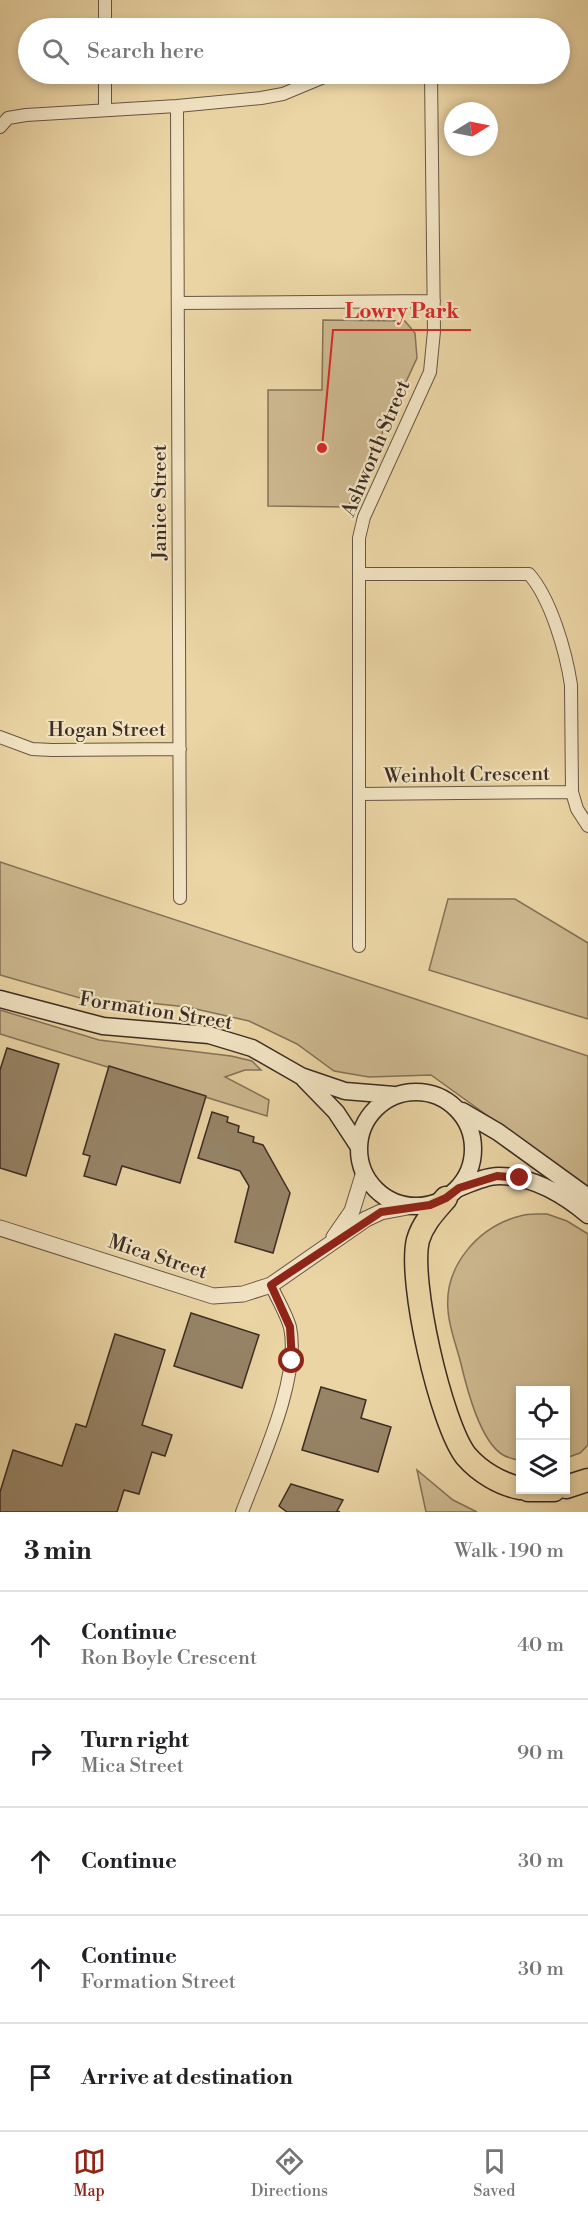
<!DOCTYPE html>
<html lang="en">
<head>
<meta charset="utf-8">
<style>
  :root { --surface:#fff; --page:#f2f2f2; --text:#202124; --muted:#757577; --line:#e0e0e0; --accent:#8f2418 }
  body { margin:0; font-family:"Libre Bodoni",serif; background:var(--page); color:var(--text) }
  .controls { position:absolute; right:18px; bottom:18px; display:grid; overflow:hidden; border-radius:0px; box-shadow:0 3px 9px #0003 }
  .controls button { width:54px; height:54px; display:grid; place-items:center; padding:0; border:0; border-bottom:2px solid var(--line); background:var(--surface); color:var(--text); font:30px sans-serif }
  .compass { position:absolute; left:444px; top:102px; width:54px; height:54px; border-radius:50%; background:var(--surface); box-shadow:0 3px 9px #0003; rotate:80deg }
  .stop { position:absolute; width:18px; height:18px; margin:-14px; border:4px solid #8f2418; border-radius:50%; background:#fff }
  .stop.end { background:#8f2418; border-color:#fff; box-shadow:0 2px 6px #0008 }
  .list { margin:0; padding:0; list-style:none }
  h2 { display:flex; justify-content:space-between; align-items:center; height:78px; margin:0; padding:0 24px; font-size:26px }
  h2 small { font-size:20px; font-weight:400; color:var(--muted) }
  .list li { display:grid; grid-template-columns:39px 1fr auto; gap:18px; align-items:center; box-sizing:border-box; height:108px; padding:0 24px; border-top:2px solid var(--line) }
  .list b { display:block; font-size:22px; white-space:nowrap }
  .list p { margin:0; font-size:20px; white-space:nowrap; color:var(--muted) }
  .list em { font-size:20px; font-style:normal; color:var(--muted) }
  .icon { flex:none; width:33px; height:33px; fill:none; stroke:currentColor; stroke-width:2; stroke-linecap:round; stroke-linejoin:round }
  .map { position:relative; flex:none; width:588px; height:1512px; overflow:hidden }
  .search { position:absolute; background:var(--surface); box-shadow:0 3px 9px #0003; left:18px; right:18px; top:18px; height:66px; display:flex; align-items:center; gap:15px; box-sizing:border-box; padding:0 21px; border-radius:33px; color:var(--muted); font-size:22px }
  .sheet { height:618px; background:var(--surface) }
  nav { display:flex; justify-content:space-around; align-items:center; box-sizing:border-box; height:84px; border-top:2px solid var(--line); background:var(--surface); font-size:16px; color:var(--muted) }
  nav a { display:grid; justify-items:center; gap:3px }
  nav .on { color:var(--accent) }
  .map>svg:first-child { display:block }
</style>
</head>
<body>
<div class="map">
<svg width="588" height="1512" viewBox="0 0 588 1512">
  <rect width="100%" height="100%" fill="#ebd5a5"/>
  <filter id="stains"><feTurbulence type="fractalNoise" baseFrequency=".00333" numOctaves="4"/><feColorMatrix values="0 0 0 0 .2 0 0 0 0 .09 0 0 0 0 .02 0 0 0 .5 -.17"/></filter>
  <radialGradient id="worn" r=".72"><stop offset=".6" stop-color="#630" stop-opacity="0"/><stop offset="1" stop-color="#630" stop-opacity=".3"/></radialGradient>
  <path fill="#cdb88f" stroke="#847259" stroke-width="1.5" d="M323,320L405,321L415,333L417,358L348,507L268,506V390H322Z
    M0,862L588,1056V1188L431,1075L369,1077L334,1071L297,1044L249,1021L187,1007L131,1001L94,1002L0,975Z
    M448,899H515L588,943V1019L429,970Z
    M0,1010L99,1040L231,1056L252,1061L261,1070H245L225,1077L269,1100L267,1116L0,1034Z
    M547,1214L567,1221L588,1234V1445L580,1453L566,1458V1390H520V1461C515,1459 508,1458 503,1455C480,1441 467,1389 461,1364C457,1347 449,1328 448,1310C444,1266 478,1227 520,1216C528,1213 538,1214 547,1214Z
    M417,1470L453,1500L477,1512H426Z"/>
  <path fill="#978467" stroke="#3b2c23" stroke-width="1.5" d="M7,1048L59,1064L26,1176L0,1168V1070Z
    M109,1066L206,1096L180,1183L122,1166L116,1185L84,1176L90,1156L83,1154Z
    M212,1112L228,1117L227,1122L239,1126L238,1132L254,1137L253,1142L263,1145L290,1193L273,1253L235,1242L249,1186L240,1171L198,1158Z
    M191,1313L259,1335L242,1388L174,1366Z
    M115,1334L165,1350L142,1425L172,1435L165,1456L152,1452L139,1494L124,1490L117,1512H0V1492L13,1450L62,1466L76,1424L86,1427Z
    M321,1387L366,1400L361,1418L391,1427L378,1472L302,1450Z
    M291,1484L343,1500L337,1511L340,1512H287L279,1506Z"/>
  <g fill="none" stroke-linecap="round" stroke-linejoin="round">
    <g stroke="#675644" stroke-width="14">
      <path id="minor" d="M105,28V0
        M105,74V109
        M177,106L180,898
        M0,127L8,118L26,115L177,106L261,98L283,94L331,74
        M178,303L434,301
        M359,574H529C551,599 566,652 571,685L572,792L577,809L588,826
        M0,737L32,749L52,750L180,749
        M360,794L572,792
        M359,946V538L364,517L430,372L434,331L431,74
        M242,1512C260,1464 301,1378 290,1327C286,1313 277,1299 271,1285"/>
    </g>
    <g stroke="#675644" stroke-width="17">
      <path id="tertiary" d="M0,1228L213,1296L243,1294L271,1285L366,1219L381,1212L413,1206
        M334,1237L352,1211L364,1172"/>
    </g>
    <g stroke="#3b2c23" stroke-width="19">
      <path id="secondary" d="M0,999L103,1026L209,1035L252,1048L301,1076L345,1091L394,1095
        M304,1079L336,1112L359,1147
        M359 1149a57 57 0 1 1 114 0a57 57 0 1 1-114 0Z
        M462,1111L498,1132L588,1197
        M459,1188C471,1183 486,1176 499,1176C533,1176 563,1194 588,1215"/>
    </g>
    <g stroke="#3b2c23" stroke-width="25">
      <path id="motorway" d="M446,1198C434,1212 423,1223 418,1240C408,1280 441,1424 466,1456C480,1472 500,1484 520,1488
        M566,1487L588,1480
        M528,1490H554"/>
    </g>
    <use href="#minor" stroke="#f2e4c4" stroke-width="12"/>
    <use href="#tertiary" stroke="#f2e4c4" stroke-width="15"/>
    <use href="#secondary" stroke="#f2e4c4" stroke-width="16"/>
    <use href="#motorway" stroke="#ebd5a5" stroke-width="22"/>
  </g>
  <g fill="none" stroke-linecap="round" stroke-linejoin="round">
    <path stroke="#8f2418" stroke-width="8" d="M292,1361L290,1327L271,1285L381,1212L430,1205L446,1198L459,1188L497,1176L520,1178"/>
  </g>
  <g text-anchor="middle" stroke-width="4.5" stroke-linejoin="round" paint-order="stroke">
    <g font-size="20" fill="#3b2c23" stroke="#f2e4c4">
      <text transform="translate(375 448) rotate(-67)" y="7">Ashworth Street</text>
      <text transform="translate(159 502) rotate(-90)" y="7">Janice Street</text>
      <text x="107" y="736">Hogan Street</text>
      <text transform="translate(467 774) rotate(-1)" y="7">Weinholt Crescent</text>
      <text transform="translate(156 1010) rotate(9)" y="7">Formation Street</text>
      <text transform="translate(158 1256) rotate(18)" y="7">Mica Street</text>
    </g>
  </g>
  <path fill="none" stroke="#d62828" stroke-width="2" d="M322 448L333 330H471"/>
  <circle fill="#d62828" stroke="#f2e4c4" stroke-width="2" cx="322" cy="448" r="6"/>
  <g font-size="21" text-anchor="middle" font-weight="bold" fill="#d62828" stroke="#f2e4c4" stroke-width="4.5" stroke-linejoin="round" paint-order="stroke">
    <text x="402" y="318">Lowry Park</text>
  </g>
  <rect width="100%" height="100%" filter="url(#stains)"/>
  <rect width="100%" height="100%" fill="url(#worn)"/>
</svg>
<div class="controls">
<button><svg class="icon" aria-label="locate" viewBox="0 0 24 24"><circle cx="12" cy="12" r="6"/><path d="M12 2v4M12 18v4M2 12h4M18 12h4"/></svg></button>
<button><svg class="icon" aria-label="layers" viewBox="0 0 24 24"><path d="M12 4l9 5-9 5-9-5zM3 14l9 5 9-5"/></svg></button>
</div>
<svg class="compass" viewBox="-18 -18 36 36"><path d="M0-13l5 13h-10z" fill="#e53935"/><path d="M0 13l5-13h-10z" fill="#757577"/></svg>
<div class="stop" style="left:292px;top:1361px"></div>
<div class="stop end" style="left:520px;top:1178px"></div>
<div class="search"><svg class="icon" aria-label="search" viewBox="0 0 24 24"><circle cx="10" cy="10" r="6"/><path d="M15 15l6 6"/></svg>Search here</div>
</div>
<section class="sheet">
<h2>3 min<small>Walk · 190 m</small></h2>
<ul class="list">
<li><svg class="icon" aria-label="ahead" viewBox="0 0 24 24"><path d="M12 20V5M6 11l6-6 6 6"/></svg><div><b>Continue</b><p>Ron Boyle Crescent</p></div><em>40 m</em></li>
<li><svg class="icon" aria-label="right" viewBox="0 0 24 24"><path d="M7 20v-9h11M14 6l5 5-5 5"/></svg><div><b>Turn right</b><p>Mica Street</p></div><em>90 m</em></li>
<li><svg class="icon" aria-label="ahead" viewBox="0 0 24 24"><path d="M12 20V5M6 11l6-6 6 6"/></svg><div><b>Continue</b></div><em>30 m</em></li>
<li><svg class="icon" aria-label="ahead" viewBox="0 0 24 24"><path d="M12 20V5M6 11l6-6 6 6"/></svg><div><b>Continue</b><p>Formation Street</p></div><em>30 m</em></li>
<li><svg class="icon" aria-label="arrive" viewBox="0 0 24 24"><path d="M6 21V4h12l-3 4 3 4H6"/></svg><div><b>Arrive at destination</b></div></li>
</ul>
</section>
<nav>
<a class="on"><svg class="icon" aria-label="map" viewBox="0 0 24 24"><path d="M3 6l6-2 6 2 6-2v14l-6 2-6-2-6 2zM9 4v14M15 6v14"/></svg>Map</a>
<a><svg class="icon" aria-label="directions" viewBox="0 0 24 24"><path d="M12 3l9 9-9 9-9-9zM9 14v-3h6M13 9l2 2-2 2"/></svg>Directions</a>
<a><svg class="icon" aria-label="saved" viewBox="0 0 24 24"><path d="M7 4h10v16l-5-4-5 4z"/></svg>Saved</a>
</nav>
</body>
</html>
